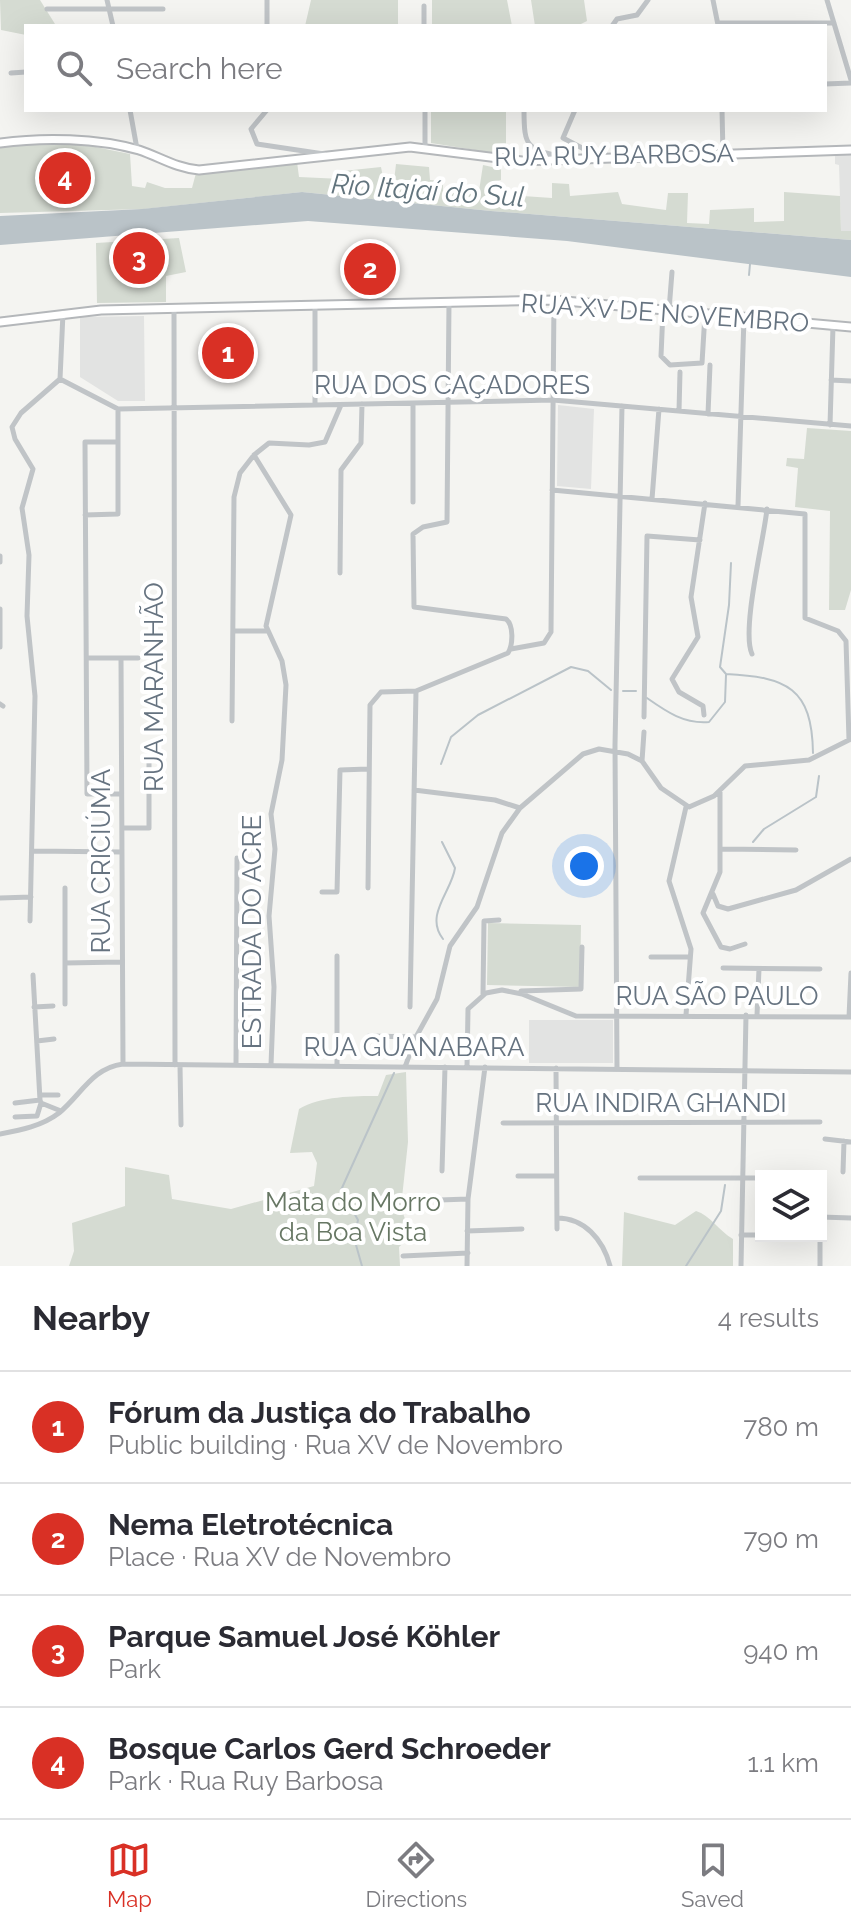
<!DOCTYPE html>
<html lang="en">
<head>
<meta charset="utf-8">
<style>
  :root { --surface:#fff; --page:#f2f2f3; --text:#2b2b33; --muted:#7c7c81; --line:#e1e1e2; --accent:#d93025 }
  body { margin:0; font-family:Raleway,sans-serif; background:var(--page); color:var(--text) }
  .controls { position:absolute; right:24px; bottom:24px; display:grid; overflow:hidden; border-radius:0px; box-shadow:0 8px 32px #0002 }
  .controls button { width:72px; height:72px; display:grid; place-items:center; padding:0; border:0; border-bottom:2px solid var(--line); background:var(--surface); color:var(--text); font:40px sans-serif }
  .you { position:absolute; left:584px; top:866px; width:28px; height:28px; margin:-20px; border:6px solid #fff; border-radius:50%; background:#1a73e8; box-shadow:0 0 0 12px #1a73e833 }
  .badge { display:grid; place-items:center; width:52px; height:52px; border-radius:50%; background:var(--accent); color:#fff; font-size:26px; font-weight:700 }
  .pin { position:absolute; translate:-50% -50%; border:4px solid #fff; box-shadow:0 2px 8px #0006 }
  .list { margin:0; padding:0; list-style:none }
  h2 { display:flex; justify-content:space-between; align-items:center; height:104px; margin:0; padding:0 32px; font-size:34px }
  h2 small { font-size:26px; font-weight:400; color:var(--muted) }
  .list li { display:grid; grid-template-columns:52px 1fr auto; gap:24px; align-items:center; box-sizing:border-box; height:112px; padding:0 32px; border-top:2px solid var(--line) }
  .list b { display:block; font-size:30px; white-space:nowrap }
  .list p { margin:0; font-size:26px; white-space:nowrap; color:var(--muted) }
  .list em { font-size:26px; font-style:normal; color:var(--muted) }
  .icon { flex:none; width:44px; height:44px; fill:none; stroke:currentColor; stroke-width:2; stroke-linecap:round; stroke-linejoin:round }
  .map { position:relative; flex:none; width:851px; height:1266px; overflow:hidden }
  .search { position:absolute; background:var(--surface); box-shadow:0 8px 32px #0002; left:24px; right:24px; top:24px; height:88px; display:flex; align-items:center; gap:20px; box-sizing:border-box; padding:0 28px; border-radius:0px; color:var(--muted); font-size:30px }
  .sheet { height:552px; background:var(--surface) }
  nav { display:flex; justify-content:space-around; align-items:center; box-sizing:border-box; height:112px; border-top:2px solid var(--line); background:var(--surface); font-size:22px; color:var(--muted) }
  nav a { display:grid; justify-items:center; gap:4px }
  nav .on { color:var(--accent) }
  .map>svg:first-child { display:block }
</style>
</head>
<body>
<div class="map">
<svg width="851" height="1266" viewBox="0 0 851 1266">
  <rect width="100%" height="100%" fill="#f4f4f1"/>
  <path fill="#e2e3e2" d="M835,155H851V231H841L839,165L835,164Z
    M144,316L145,401H118L80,377V317Z
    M558,405L594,409L591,489L557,486Z
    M529,1020H613V1063H529Z"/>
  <path fill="#d5dbd2" d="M0,0H40L55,24L62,26H26V35L1,30Z
    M311,0H398V26H305Z
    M432,0H507L512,26H432Z
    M531,0H584L587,21L577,26H535Z
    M431,110H506V155L431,143Z
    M71,142L130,154L132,186L145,188L147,182L165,188H192L196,173L297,162L299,177L342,179L343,171L381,167L384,182L394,181L396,164L429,167L430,180L443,181V190L479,191L483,165L501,169V180L492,182L490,192L494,194L552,198V183L569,184L570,196L618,192L622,204L666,210L668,193H688L687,223L709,224L710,210L754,208V222L784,221V192L840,196L841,231H851V240L491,211L302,192L144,209L0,213V144Z
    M179,238L186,272L166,276V302L97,303L96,243Z
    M807,428L851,431V590L845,610H829L830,511L795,507L798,468L786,466L787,458L804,459Z
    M488,923L581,925L580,987L487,985Z
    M406,1072L408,1142L401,1207L406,1222L415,1225L417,1231L399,1247L400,1266H69L74,1251L72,1223L125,1206V1167L169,1175L172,1199L231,1209L314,1186L317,1163L312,1152L290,1153L299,1109C320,1096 354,1096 378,1096L386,1075Z
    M696,1211C710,1215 719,1231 733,1239V1266H622L624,1212L675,1225Z"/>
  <path fill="#bac3c8" d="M302,192L491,211L851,240V277L567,241L308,221L0,245V216L142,209Z"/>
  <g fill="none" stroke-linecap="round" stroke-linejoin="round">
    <path stroke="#bac3c8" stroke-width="2" d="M749,275L750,264
      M731,563L729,605L720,667L726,674C787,677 812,688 813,753
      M623,691H636
      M647,698C667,712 684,724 709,722L725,702L726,675
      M441,764L451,737L478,715L571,667L588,671L611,690
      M442,842L455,868C452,891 424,915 443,939
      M753,842L764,829L816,797L819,776
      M362,1266L354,1238L358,1220L341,1190L394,1073
      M686,1266L721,1211L725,1185"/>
    <g stroke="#b4b7ba" stroke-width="11">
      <path id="major" d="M0,143C43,137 97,138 139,150C160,157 176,168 199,170L410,147L522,161L851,150
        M0,322L101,310L554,300L851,327"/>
    </g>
    <path stroke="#c0c4c7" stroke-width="5" d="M107,0L113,26
      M713,0L718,25
      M827,0L851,80
      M424,6V26
      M47,9H163
      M718,23H834
      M267,26V0
      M612,26L617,19L637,15L648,0
      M11,73L26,72
      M825,84L851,83
      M130,110L137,149
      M267,110L251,129L257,144L324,154
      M425,110V148
      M524,110C524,148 527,149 563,157
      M575,110L563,138L584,149L593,159
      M722,110L723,154
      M174,308L175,1065
      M663,310L661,356L670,365L702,363L705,314
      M669,310L672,272
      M60,379L118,409L553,400L851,426
      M831,380L851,381
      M315,405V305
      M679,411L680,372
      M708,414L710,365
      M830,425L833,326
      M118,442H85L87,794H121
      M552,490L805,514V618L838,631L846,641L849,740
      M652,499L659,409
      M413,502V403
      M738,506L744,317
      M85,515L118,514V409
      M0,556V562
      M340,573L341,470L361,443L362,404
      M0,609V647
      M233,631H267
      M511,649L544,643L551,632L554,300
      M752,654C741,630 764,539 767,509
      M87,658H138
      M121,658L123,1064
      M0,704L3,706
      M704,715L703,706L679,692L672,679L698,637L691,597L705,503
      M644,717L647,536L700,540
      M232,721L234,497L240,473L254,455
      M642,761L644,732
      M414,790L495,800L520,808
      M720,792V872L703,913L721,947L730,949L745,944
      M686,807L669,881L691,949L686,1015
      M122,828H149V758
      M721,849L796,850
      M33,851L122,852
      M65,888V1004
      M368,888L370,705L381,692L416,691
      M322,892H337L340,770L368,769
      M713,894L718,906L728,909L796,890L851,859
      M0,898L31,897
      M30,921L35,696L27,616L29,555L22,508L33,469L15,439L12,427L21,413L60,379L63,313
      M651,957H690
      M65,963L121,962
      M723,968L820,969
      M33,975L40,1100L41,1103L61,1111
      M521,991L581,989L582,947
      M483,994L484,921L499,920
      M34,1007L53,1006
      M410,1007L416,691L508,653C513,645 514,625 506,619L414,607L413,534L423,527L447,522L449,302
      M757,1015L759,969
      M849,1017L851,973
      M369,1036L416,1037
      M37,1041L54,1039
      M180,1065L181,1125
      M236,1065L237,858
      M271,1065L274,987L269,916L275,849L271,814L282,760L286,685L282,661L266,626L291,515L254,455L269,443L309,445L325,442L341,405
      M337,1066V956
      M405,1067L416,1037L437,999L450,946L477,907L502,833L520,808L583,754L599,749L628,754L642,761L661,788L689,807L714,796L745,766L809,760L851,739
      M467,1067L468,1009L486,993L502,990L522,994L576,1016L851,1017
      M556,1068L557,1229
      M617,1068L615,745L622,406
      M40,1095H58
      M15,1103L40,1100
      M15,1117L37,1116L41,1103
      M503,1123L820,1122
      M0,1134C21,1130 42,1126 59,1113C81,1095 92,1068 123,1064L851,1072
      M825,1139L851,1142
      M442,1171L445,1067
      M843,1172L844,1141
      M518,1176H556
      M640,1178H761
      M411,1201L468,1199
      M821,1217L851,1218
      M557,1218C584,1218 603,1239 610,1266
      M467,1231L522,1229
      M741,1235H761
      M820,1236V1266
      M403,1256L468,1253
      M467,1266L468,1199L485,1067
      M741,1266L746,1015"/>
    <use href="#major" stroke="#fff" stroke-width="7"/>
  </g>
  <g text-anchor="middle" stroke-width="8" stroke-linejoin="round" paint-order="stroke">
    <g font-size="26" fill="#667380" stroke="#fff">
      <text transform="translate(614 155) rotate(-1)" y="9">RUA RUY BARBOSA</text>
      <text transform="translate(665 313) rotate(4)" y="9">RUA XV DE NOVEMBRO</text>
      <text x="452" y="394">RUA DOS CAÇADORES</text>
      <text transform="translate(154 687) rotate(-90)" y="9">RUA MARANHÃO</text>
      <text transform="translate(101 861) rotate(-90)" y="9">RUA CRICIÚMA</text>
      <text transform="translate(252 932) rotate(-90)" y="9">ESTRADA DO ACRE</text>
      <text x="717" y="1005">RUA SÃO PAULO</text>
      <text x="414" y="1056">RUA GUANABARA</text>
      <text x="661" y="1112">RUA INDIRA GHANDI</text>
    </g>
    <g font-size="26" fill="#677764" stroke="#fff">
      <text x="353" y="1211">Mata do Morro<tspan x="353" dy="30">da Boa Vista</tspan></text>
    </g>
    <g font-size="28" font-style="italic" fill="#62747d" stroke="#fff">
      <text transform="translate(428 190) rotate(4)" y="10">Rio Itajaí do Sul</text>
    </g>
  </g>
</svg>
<div class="controls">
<button><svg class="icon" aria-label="layers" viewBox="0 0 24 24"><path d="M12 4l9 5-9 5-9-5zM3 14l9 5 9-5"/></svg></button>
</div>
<div class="you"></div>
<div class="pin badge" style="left:228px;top:353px">1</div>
<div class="pin badge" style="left:370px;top:269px">2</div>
<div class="pin badge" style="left:139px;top:258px">3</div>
<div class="pin badge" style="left:65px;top:178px">4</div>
<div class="search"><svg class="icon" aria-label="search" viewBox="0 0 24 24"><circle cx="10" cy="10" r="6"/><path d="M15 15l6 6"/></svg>Search here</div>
</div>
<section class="sheet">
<h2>Nearby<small>4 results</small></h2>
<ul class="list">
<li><span class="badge">1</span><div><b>Fórum da Justiça do Trabalho</b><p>Public building · Rua XV de Novembro</p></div><em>780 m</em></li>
<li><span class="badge">2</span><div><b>Nema Eletrotécnica</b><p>Place · Rua XV de Novembro</p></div><em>790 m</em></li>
<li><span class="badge">3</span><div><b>Parque Samuel José Köhler</b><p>Park</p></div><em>940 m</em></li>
<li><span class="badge">4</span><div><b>Bosque Carlos Gerd Schroeder</b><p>Park · Rua Ruy Barbosa</p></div><em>1.1 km</em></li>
</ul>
</section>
<nav>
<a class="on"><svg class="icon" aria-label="map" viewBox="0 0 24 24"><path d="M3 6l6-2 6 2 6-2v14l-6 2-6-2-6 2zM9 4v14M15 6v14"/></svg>Map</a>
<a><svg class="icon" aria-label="directions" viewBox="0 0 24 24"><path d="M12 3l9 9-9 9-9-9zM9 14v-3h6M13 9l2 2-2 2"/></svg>Directions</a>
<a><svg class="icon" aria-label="saved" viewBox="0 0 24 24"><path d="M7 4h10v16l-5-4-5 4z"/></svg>Saved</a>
</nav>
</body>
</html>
